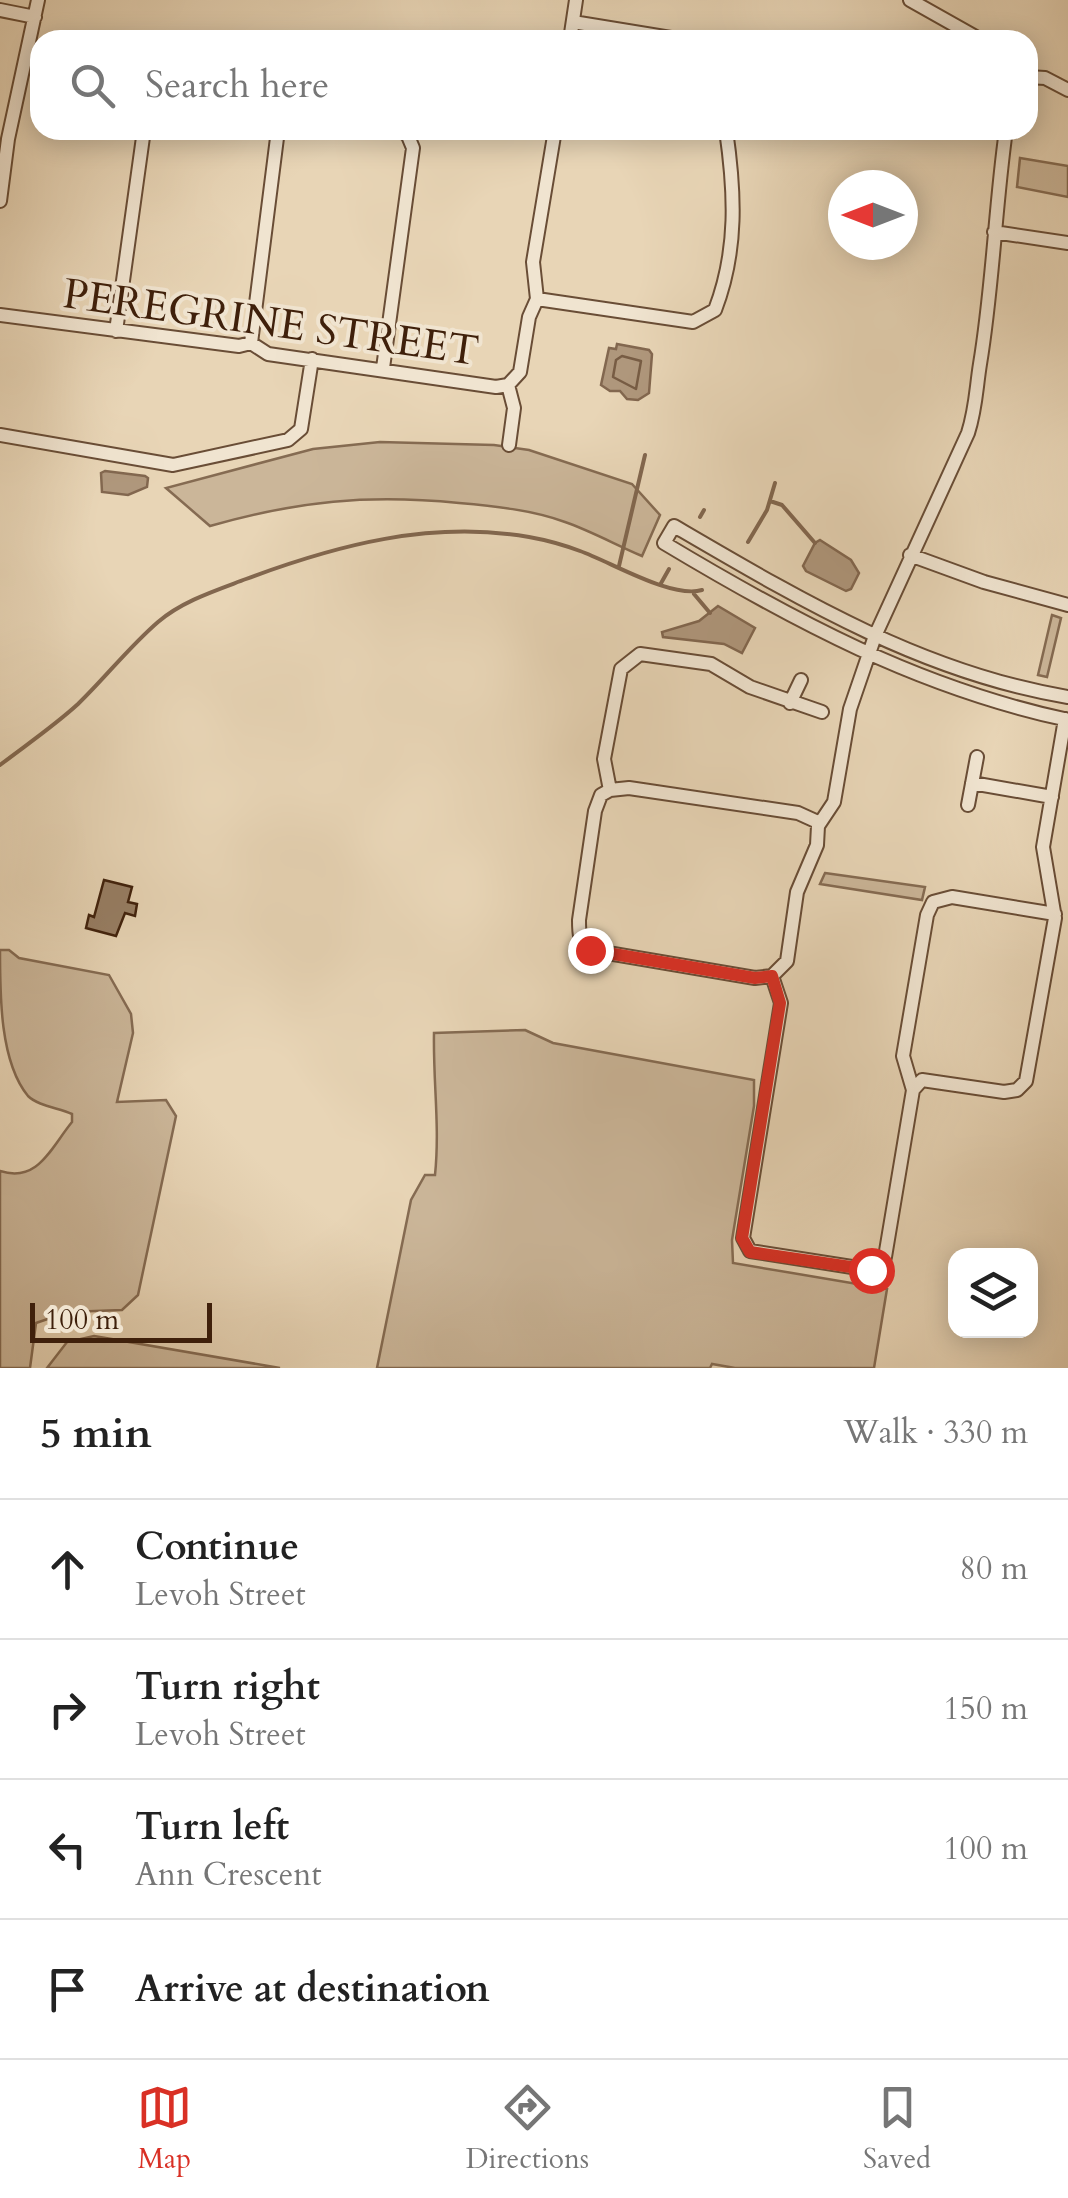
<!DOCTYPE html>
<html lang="en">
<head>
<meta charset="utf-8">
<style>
  :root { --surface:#fff; --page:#f2f2f2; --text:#222; --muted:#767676; --line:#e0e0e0; --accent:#d93025 }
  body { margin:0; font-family:Cardo,serif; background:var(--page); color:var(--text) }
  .controls { position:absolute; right:30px; bottom:30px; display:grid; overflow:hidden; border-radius:20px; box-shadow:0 5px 25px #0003 }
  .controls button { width:90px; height:90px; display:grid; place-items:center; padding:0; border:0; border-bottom:2px solid var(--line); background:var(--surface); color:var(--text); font:50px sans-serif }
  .compass { position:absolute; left:828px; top:170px; width:90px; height:90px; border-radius:50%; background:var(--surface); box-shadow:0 5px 25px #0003; rotate:270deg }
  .scale { position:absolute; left:30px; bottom:25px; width:182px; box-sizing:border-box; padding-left:10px; border:5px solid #3f200b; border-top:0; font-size:28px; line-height:35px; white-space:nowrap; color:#3f200b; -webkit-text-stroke:8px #f0e4d0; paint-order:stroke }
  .stop { position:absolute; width:30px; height:30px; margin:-22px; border:8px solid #d93025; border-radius:50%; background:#fff }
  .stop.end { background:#d93025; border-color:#fff; box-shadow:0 2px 10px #0008 }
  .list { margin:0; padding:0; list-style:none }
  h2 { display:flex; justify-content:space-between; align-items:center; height:130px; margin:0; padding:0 40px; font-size:42px }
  h2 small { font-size:32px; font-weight:400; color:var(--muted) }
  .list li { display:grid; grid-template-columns:65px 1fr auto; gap:30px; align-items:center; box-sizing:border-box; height:140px; padding:0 40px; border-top:2px solid var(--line) }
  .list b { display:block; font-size:38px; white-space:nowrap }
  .list p { margin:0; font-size:32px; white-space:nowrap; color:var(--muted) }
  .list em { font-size:32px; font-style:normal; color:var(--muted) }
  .icon { flex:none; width:55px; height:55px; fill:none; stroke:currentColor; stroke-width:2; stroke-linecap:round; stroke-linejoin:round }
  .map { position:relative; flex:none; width:1068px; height:1368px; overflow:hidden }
  .search { position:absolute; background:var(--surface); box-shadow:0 5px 25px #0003; left:30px; right:30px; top:30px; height:110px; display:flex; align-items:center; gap:25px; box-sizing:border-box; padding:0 35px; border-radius:30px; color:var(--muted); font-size:38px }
  .sheet { height:690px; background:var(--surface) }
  nav { display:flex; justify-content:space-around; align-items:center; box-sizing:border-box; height:140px; border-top:2px solid var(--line); background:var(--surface); font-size:28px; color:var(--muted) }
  nav a { display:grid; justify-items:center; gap:5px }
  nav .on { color:var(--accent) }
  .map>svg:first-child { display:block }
</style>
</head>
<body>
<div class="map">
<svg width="1068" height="1368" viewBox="0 0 1068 1368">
  <rect width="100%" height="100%" fill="#e8d5b6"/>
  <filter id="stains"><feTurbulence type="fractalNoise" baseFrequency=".002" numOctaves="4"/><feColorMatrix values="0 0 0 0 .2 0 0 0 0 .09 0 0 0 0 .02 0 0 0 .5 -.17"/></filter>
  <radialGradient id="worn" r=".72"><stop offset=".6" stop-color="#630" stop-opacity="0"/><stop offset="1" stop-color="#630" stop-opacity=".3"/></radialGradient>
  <path fill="#cbb699" stroke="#856b52" stroke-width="2.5" d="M1020,158L1068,166V197L1017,187Z
    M380,442L494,445L529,450L632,484L660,515L642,556C616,545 591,531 565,522C532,510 494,506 459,503C368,494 298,501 210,526L166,488L313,449Z
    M1052,615L1061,618L1047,677L1038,675Z
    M825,873L925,887L922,900L820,884Z
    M0,950H9L19,958L109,975L131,1014L133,1033L117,1102L166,1100L176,1116L138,1295L122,1310L68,1312L36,1323L30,1368H0V1171C38,1183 50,1149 72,1122V1114C59,1108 38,1106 28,1096C0,1062 0,996 0,950Z
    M525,1030L553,1043L754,1080V1106L732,1240L733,1263L887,1289L874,1368H735L712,1364L710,1368H377L411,1200L425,1175H435C440,1126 433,1082 434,1033Z
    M94,1336L280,1368H47L67,1342Z"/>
  <path fill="#af977c" stroke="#82674f" stroke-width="2.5" d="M617,344L649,350L652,354L649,393L638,400L627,399L620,391H610L601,385L609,348L616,349Z
    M105,471L145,476L148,478L147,487L128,495L102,492L101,473Z
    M820,540L851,560L859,573L851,589L846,591L806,571L803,566L815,543Z
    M718,606L755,628L742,653L724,644L663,637L662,632L699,621Z"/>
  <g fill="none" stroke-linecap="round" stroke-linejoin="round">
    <path stroke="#775c44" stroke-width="2.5" d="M622,356L641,361L636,389L613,377L616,360Z"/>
    <path stroke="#82674f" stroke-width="4" d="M770,501L782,505L815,543
      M700,517L704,510
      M748,542L767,510L775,483
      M619,566L645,455
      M660,585L669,569
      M694,594L710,613
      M0,765C26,745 54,726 78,704C105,678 129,647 158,622C182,601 217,590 246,579C337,545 431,520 529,537C546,540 564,545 580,551C611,562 672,599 702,590"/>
  </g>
  <path fill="#977e64" stroke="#3f200b" stroke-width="2.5" d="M104,880L132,887L128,902L137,904L135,916L125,913L116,936L86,928L89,915L94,917Z"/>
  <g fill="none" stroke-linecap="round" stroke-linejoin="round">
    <g stroke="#694d36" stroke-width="16">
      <path id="minor" d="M910,0L981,40
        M0,10L35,17
        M573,22L683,40
        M570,40L576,0
        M1028,77L1045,78L1068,90
        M0,201L8,139L38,0
        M994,232L1068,243
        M537,299L693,322L715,310C738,250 735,192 726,130
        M0,315L239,346L251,343L268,354L496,387L508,385L520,372L529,317L537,299L533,262L555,130
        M116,331L144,130
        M251,343L278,130
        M383,368L413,148L408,136L401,130
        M508,385L514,408L509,445
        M0,435L173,465L288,440L301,429L312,359
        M910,555L984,582L1068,605
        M1068,697C923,673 799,599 674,526L664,543C794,621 919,688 1068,720
        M790,703L801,680
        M972,783L1052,797
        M610,790L601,795L595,811L579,920C579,934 579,942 590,950L755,978L772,976
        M610,790L604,759L621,669L640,654L711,664L750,687L822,712
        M610,790L629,788L798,813L820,823
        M968,805L977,757
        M772,976L781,1003L743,1238L750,1251L871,1270L883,1263L885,1257L913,1090L903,1056L927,915L933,902L952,897L1055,914
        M772,976L787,961L797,892L817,845L818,826L834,802L850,709L875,636L968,433C976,408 976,389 980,364C993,286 995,208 1006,130
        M913,1090L922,1080L1004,1092L1017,1090L1026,1081L1055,918L1043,847L1065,719"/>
    </g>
    <use href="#minor" stroke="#f0e4d0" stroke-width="12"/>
  </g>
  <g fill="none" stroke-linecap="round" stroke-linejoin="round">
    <path stroke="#d93025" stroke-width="12" d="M590,950L755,978L772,976L780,1003L742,1238L750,1252L871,1270"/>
  </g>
  <g text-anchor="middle" stroke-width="8" stroke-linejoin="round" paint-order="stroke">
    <g font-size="42" fill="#3f200b" stroke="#f0e4d0">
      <text transform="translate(271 321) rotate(8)" y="15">PEREGRINE STREET</text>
    </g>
  </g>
  <rect width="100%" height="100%" filter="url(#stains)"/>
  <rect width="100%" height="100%" fill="url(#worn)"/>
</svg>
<div class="controls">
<button><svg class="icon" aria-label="layers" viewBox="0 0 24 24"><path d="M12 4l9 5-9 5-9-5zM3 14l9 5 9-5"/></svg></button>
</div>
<svg class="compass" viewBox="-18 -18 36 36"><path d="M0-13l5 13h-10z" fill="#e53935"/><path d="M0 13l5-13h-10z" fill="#767676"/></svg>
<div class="scale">100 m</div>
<div class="stop" style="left:871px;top:1270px"></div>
<div class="stop end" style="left:590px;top:950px"></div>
<div class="search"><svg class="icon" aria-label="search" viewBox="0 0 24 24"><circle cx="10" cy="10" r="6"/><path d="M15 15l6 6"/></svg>Search here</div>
</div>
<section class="sheet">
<h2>5 min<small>Walk · 330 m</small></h2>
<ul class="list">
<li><svg class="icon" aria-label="ahead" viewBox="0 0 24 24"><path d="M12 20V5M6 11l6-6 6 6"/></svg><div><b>Continue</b><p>Levoh Street</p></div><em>80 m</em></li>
<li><svg class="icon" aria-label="right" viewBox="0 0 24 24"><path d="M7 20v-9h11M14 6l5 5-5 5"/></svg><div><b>Turn right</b><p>Levoh Street</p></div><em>150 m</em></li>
<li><svg class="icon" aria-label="left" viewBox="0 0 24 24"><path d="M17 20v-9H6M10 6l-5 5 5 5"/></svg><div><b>Turn left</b><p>Ann Crescent</p></div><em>100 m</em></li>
<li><svg class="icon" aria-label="arrive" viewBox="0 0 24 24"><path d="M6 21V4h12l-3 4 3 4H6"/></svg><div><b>Arrive at destination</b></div></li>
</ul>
</section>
<nav>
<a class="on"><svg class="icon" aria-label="map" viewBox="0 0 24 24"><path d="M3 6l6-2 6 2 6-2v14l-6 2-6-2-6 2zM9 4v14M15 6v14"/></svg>Map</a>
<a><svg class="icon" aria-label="directions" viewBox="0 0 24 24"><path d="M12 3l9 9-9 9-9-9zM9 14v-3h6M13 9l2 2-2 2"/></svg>Directions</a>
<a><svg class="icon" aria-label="saved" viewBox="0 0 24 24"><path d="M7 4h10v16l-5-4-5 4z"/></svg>Saved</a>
</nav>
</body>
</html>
